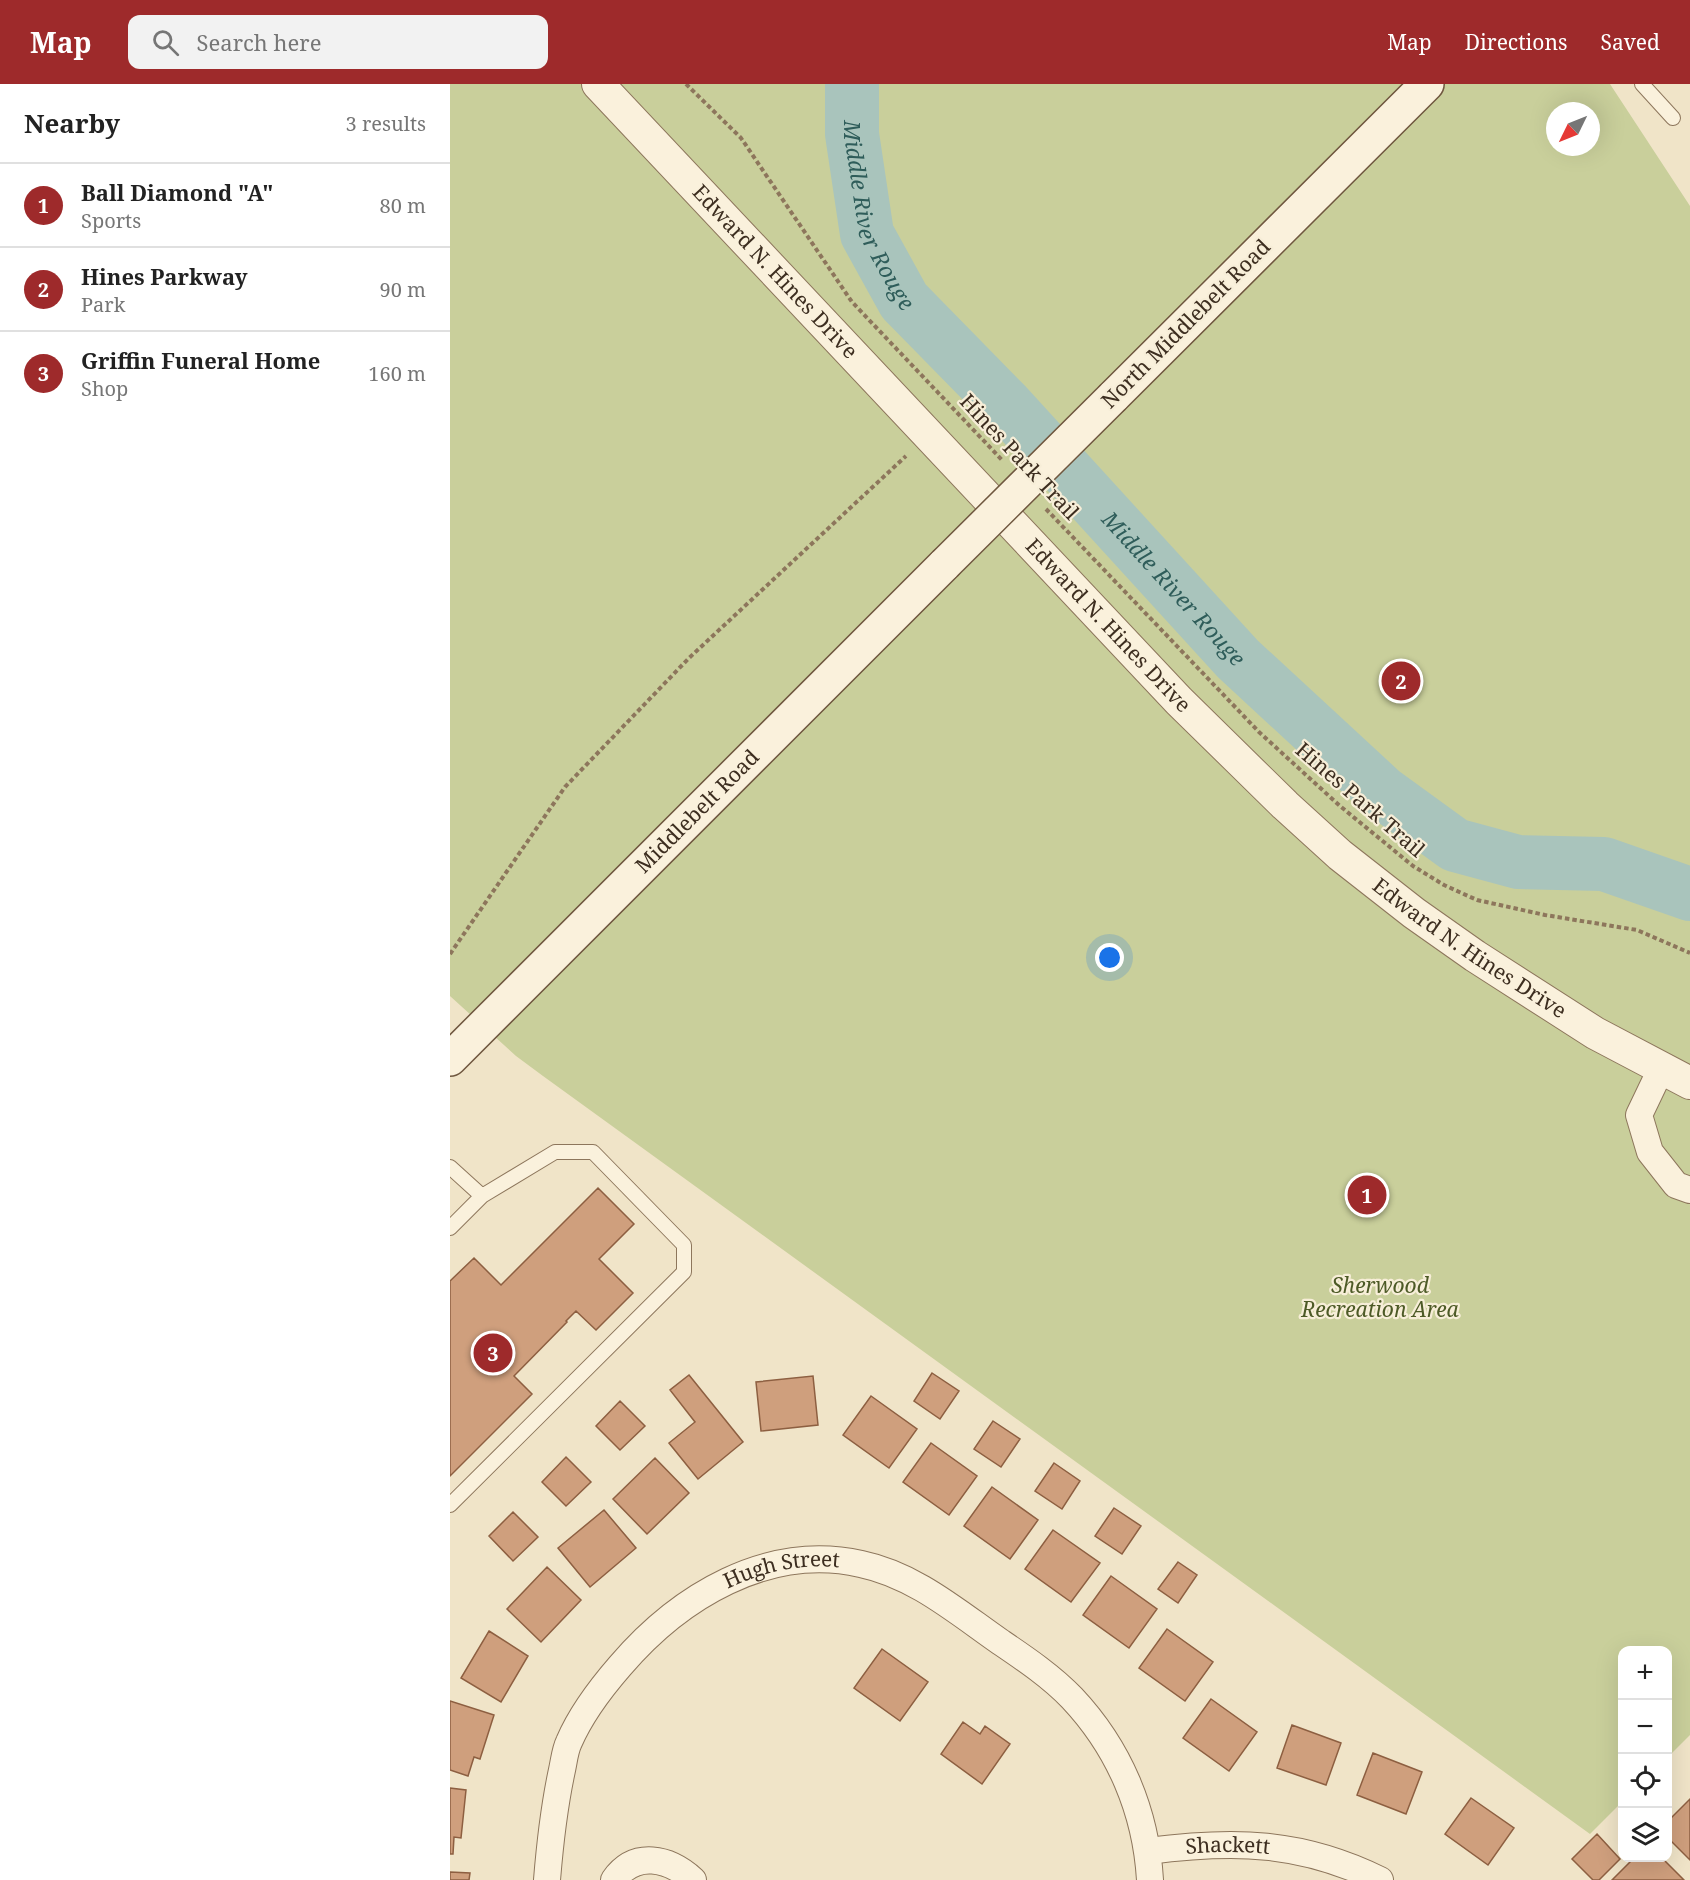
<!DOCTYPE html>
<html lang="en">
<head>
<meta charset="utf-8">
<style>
  :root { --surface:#fff; --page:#f2f2f2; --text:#222; --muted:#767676; --line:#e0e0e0; --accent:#9e2a2b }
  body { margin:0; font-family:"Noto Serif",serif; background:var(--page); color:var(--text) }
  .controls { position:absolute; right:18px; bottom:18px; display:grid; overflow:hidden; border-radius:12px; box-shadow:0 6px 24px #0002 }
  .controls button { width:54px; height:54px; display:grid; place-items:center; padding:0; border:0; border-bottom:2px solid var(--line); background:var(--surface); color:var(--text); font:30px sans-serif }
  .compass { position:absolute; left:1096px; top:18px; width:54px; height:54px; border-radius:50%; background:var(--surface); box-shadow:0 6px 24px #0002; rotate:227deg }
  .you { position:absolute; left:660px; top:874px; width:21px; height:21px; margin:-15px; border:4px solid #fff; border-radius:50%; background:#1a73e8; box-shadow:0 0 0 9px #1a73e833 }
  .badge { display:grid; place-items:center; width:39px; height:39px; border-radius:50%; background:var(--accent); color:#fff; font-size:20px; font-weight:700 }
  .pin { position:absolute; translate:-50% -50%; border:3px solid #fff; box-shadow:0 2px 6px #0006 }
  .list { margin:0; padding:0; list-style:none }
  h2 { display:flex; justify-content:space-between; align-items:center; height:78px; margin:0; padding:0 24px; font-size:26px }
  h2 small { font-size:20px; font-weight:400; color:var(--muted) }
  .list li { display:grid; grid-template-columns:39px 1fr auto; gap:18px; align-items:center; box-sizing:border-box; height:84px; padding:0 24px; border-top:2px solid var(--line) }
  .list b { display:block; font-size:22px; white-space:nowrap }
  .list p { margin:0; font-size:20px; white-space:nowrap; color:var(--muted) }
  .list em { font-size:20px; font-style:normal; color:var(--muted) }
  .icon { flex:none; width:33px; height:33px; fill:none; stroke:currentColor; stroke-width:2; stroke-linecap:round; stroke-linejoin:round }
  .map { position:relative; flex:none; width:1240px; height:1796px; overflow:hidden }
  header { display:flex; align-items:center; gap:36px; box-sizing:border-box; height:84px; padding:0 30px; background:var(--accent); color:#fff }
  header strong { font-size:28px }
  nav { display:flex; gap:33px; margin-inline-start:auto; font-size:21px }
  .search { width:420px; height:54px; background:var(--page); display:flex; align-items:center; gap:15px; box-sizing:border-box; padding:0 21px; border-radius:12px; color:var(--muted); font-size:22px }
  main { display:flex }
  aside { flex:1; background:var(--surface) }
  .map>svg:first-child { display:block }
</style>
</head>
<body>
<header>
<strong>Map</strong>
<div class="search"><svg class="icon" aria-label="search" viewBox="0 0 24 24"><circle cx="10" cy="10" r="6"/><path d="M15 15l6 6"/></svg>Search here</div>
<nav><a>Map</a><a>Directions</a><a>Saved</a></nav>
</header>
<main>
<aside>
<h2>Nearby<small>3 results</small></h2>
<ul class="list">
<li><span class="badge">1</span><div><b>Ball Diamond &quot;A&quot;</b><p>Sports</p></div><em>80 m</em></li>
<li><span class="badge">2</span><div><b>Hines Parkway</b><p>Park</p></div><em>90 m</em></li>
<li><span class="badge">3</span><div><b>Griffin Funeral Home</b><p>Shop</p></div><em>160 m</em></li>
</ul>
</aside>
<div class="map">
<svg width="1240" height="1796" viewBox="0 0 1240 1796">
  <rect width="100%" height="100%" fill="#f0e4c8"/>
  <path fill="#c9cf9b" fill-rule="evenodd" d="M0,0H1160L1240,122V1651L1218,1673V1566H1172V1718L1140,1750L93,992L66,972L0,912ZM1105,27H1141V63H1105Z"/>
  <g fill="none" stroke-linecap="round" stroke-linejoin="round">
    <path stroke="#a9c4bc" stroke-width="54" id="s1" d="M402,0V50L417,150L454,217L556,321L788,575L932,708L1005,761L1068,778L1154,780L1240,810"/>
  </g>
  <path fill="#cf9f7d" stroke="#8d5f41" stroke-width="1.5" d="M148,1104L184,1140L149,1175L183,1209L146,1246L126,1227L116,1237L117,1238L64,1292L82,1310L0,1392V1197L24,1174L51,1201Z
    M482,1289L509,1307L490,1335L464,1317Z
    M239,1291L293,1358L248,1395L219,1359L245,1338L220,1306Z
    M363,1292L368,1341L311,1347L306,1298Z
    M421,1312L467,1345L439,1384L393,1351Z
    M170,1317L195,1342L170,1366L146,1342Z
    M543,1337L570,1355L551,1383L524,1365Z
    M481,1359L527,1392L499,1431L453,1398Z
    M116,1373L141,1398L116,1422L92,1398Z
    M205,1374L239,1409L197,1450L163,1415Z
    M604,1379L630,1397L612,1425L585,1407Z
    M542,1403L588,1436L560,1475L514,1442Z
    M664,1424L691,1442L672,1470L645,1452Z
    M154,1426L186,1464L140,1503L108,1464Z
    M63,1428L88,1453L63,1477L39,1452Z
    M603,1446L650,1479L621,1518L575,1485Z
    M728,1478L747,1491L728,1519L708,1505Z
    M97,1483L131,1516L91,1558L57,1525Z
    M661,1492L707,1525L679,1564L633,1531Z
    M717,1545L763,1578L735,1617L689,1584Z
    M39,1547L78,1572L51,1618L11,1594Z
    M432,1565L478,1598L450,1637L404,1604Z
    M761,1615L807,1648L779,1687L733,1654Z
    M0,1617L44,1631L30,1675L24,1673L18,1692L0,1686Z
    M513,1638L530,1650L535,1642L560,1660L532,1700L491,1670Z
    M842,1641L891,1659L876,1701L827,1684Z
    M923,1669L972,1688L956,1730L907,1711Z
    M0,1704L16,1706L11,1754L4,1753L3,1770H0Z
    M1021,1714L1064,1744L1038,1781L995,1750Z
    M1240,1715V1776L1218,1754V1737Z
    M1147,1750L1170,1775L1149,1796H1143L1122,1775Z
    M1184,1774H1212L1234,1796H1162Z
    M0,1788L20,1789L19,1796H0Z"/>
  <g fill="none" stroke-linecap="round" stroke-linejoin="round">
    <g stroke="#8d765c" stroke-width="16">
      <path id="service" d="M1192,0L1223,34
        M0,1083L32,1112
        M0,1144L32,1112L105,1068H143L234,1161V1188L0,1421"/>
    </g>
    <g stroke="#8d765c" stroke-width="28">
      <g id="minor">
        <path d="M1211,985L1189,1031L1200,1068L1226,1101L1240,1106"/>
        <path id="s2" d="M698,1767C784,1756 851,1757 930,1796"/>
        <path id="s3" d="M97,1796C100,1759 104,1723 112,1686C114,1677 115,1666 119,1658C131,1630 150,1605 170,1582C229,1513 317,1459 411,1480C464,1491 506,1527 549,1557C574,1574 601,1592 622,1614C669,1664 696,1727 700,1796"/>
        <path d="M164,1796C185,1766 219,1774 243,1796"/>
      </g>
    </g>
    <g stroke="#8d765c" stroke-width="34">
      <g id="tertiary">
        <path id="s4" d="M148,0L729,617L835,721L890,771L964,829L1025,872L1145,949L1240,999"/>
      </g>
    </g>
    <g stroke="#6f573f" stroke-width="36">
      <g id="secondary">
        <path d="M663,313L977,0"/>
        <path id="s5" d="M0,975L495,480"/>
      </g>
    </g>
    <path stroke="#8d765c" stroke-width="4" stroke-dasharray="4.5 3" stroke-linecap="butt" d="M236,0L291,54L402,218L553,377
      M596,425L809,648L890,722L963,782L994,801L1027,816L1095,831L1187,846L1240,869
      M0,870L115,703L239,574L456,372"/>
    <use href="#service" stroke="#faf1dc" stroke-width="14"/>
    <use href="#minor" stroke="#faf1dc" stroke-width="26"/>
    <use href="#tertiary" stroke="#faf1dc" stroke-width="32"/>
    <use href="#secondary" stroke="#faf1dc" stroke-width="33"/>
    <g stroke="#6f573f" stroke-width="36" stroke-linecap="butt">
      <path id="secondary-bridge" d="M495,480L663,313"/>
    </g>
    <use href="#secondary-bridge" stroke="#faf1dc" stroke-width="33"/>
  </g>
  <g text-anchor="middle" stroke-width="4.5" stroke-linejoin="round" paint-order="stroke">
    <g font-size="21" fill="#3d2e20" stroke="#f7eed8">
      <text dy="7" stroke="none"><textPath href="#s4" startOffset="258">Edward N. Hines Drive</textPath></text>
      <text transform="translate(736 240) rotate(-45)" y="7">North Middlebelt Road</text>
      <text transform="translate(569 373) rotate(47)" y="7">Hines Park Trail</text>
      <text dy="7" stroke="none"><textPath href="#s4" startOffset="744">Edward N. Hines Drive</textPath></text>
      <text transform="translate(910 716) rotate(41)" y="7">Hines Park Trail</text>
      <text dy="7" stroke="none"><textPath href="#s5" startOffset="350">Middlebelt Road</textPath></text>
      <text dy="7" stroke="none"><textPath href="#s4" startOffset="1230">Edward N. Hines Drive</textPath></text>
      <text dy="7" stroke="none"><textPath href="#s3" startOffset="426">Hugh Street</textPath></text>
      <text dy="7" stroke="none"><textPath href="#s2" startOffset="80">Shackett</textPath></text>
    </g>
    <g font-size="21" font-style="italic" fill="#4d5a26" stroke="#f7eed8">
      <text x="930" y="1209">Sherwood<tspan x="930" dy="24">Recreation Area</tspan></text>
    </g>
    <g font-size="22" font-style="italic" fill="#2f5d5a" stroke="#f7eed8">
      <text dy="8" stroke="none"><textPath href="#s1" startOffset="136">Middle River Rouge</textPath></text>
      <text dy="8" stroke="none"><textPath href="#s1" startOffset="622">Middle River Rouge</textPath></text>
    </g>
  </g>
</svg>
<div class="controls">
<button>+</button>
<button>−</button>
<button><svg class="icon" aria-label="locate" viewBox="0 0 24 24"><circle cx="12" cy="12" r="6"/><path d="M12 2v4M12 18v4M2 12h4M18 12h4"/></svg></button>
<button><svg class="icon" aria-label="layers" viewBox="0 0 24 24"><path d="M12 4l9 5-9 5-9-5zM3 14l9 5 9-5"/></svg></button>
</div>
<svg class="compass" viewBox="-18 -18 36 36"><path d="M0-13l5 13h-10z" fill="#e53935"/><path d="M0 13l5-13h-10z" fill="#767676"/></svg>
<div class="you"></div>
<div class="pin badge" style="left:917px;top:1111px">1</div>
<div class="pin badge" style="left:951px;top:597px">2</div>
<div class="pin badge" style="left:43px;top:1269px">3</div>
</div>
</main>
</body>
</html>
